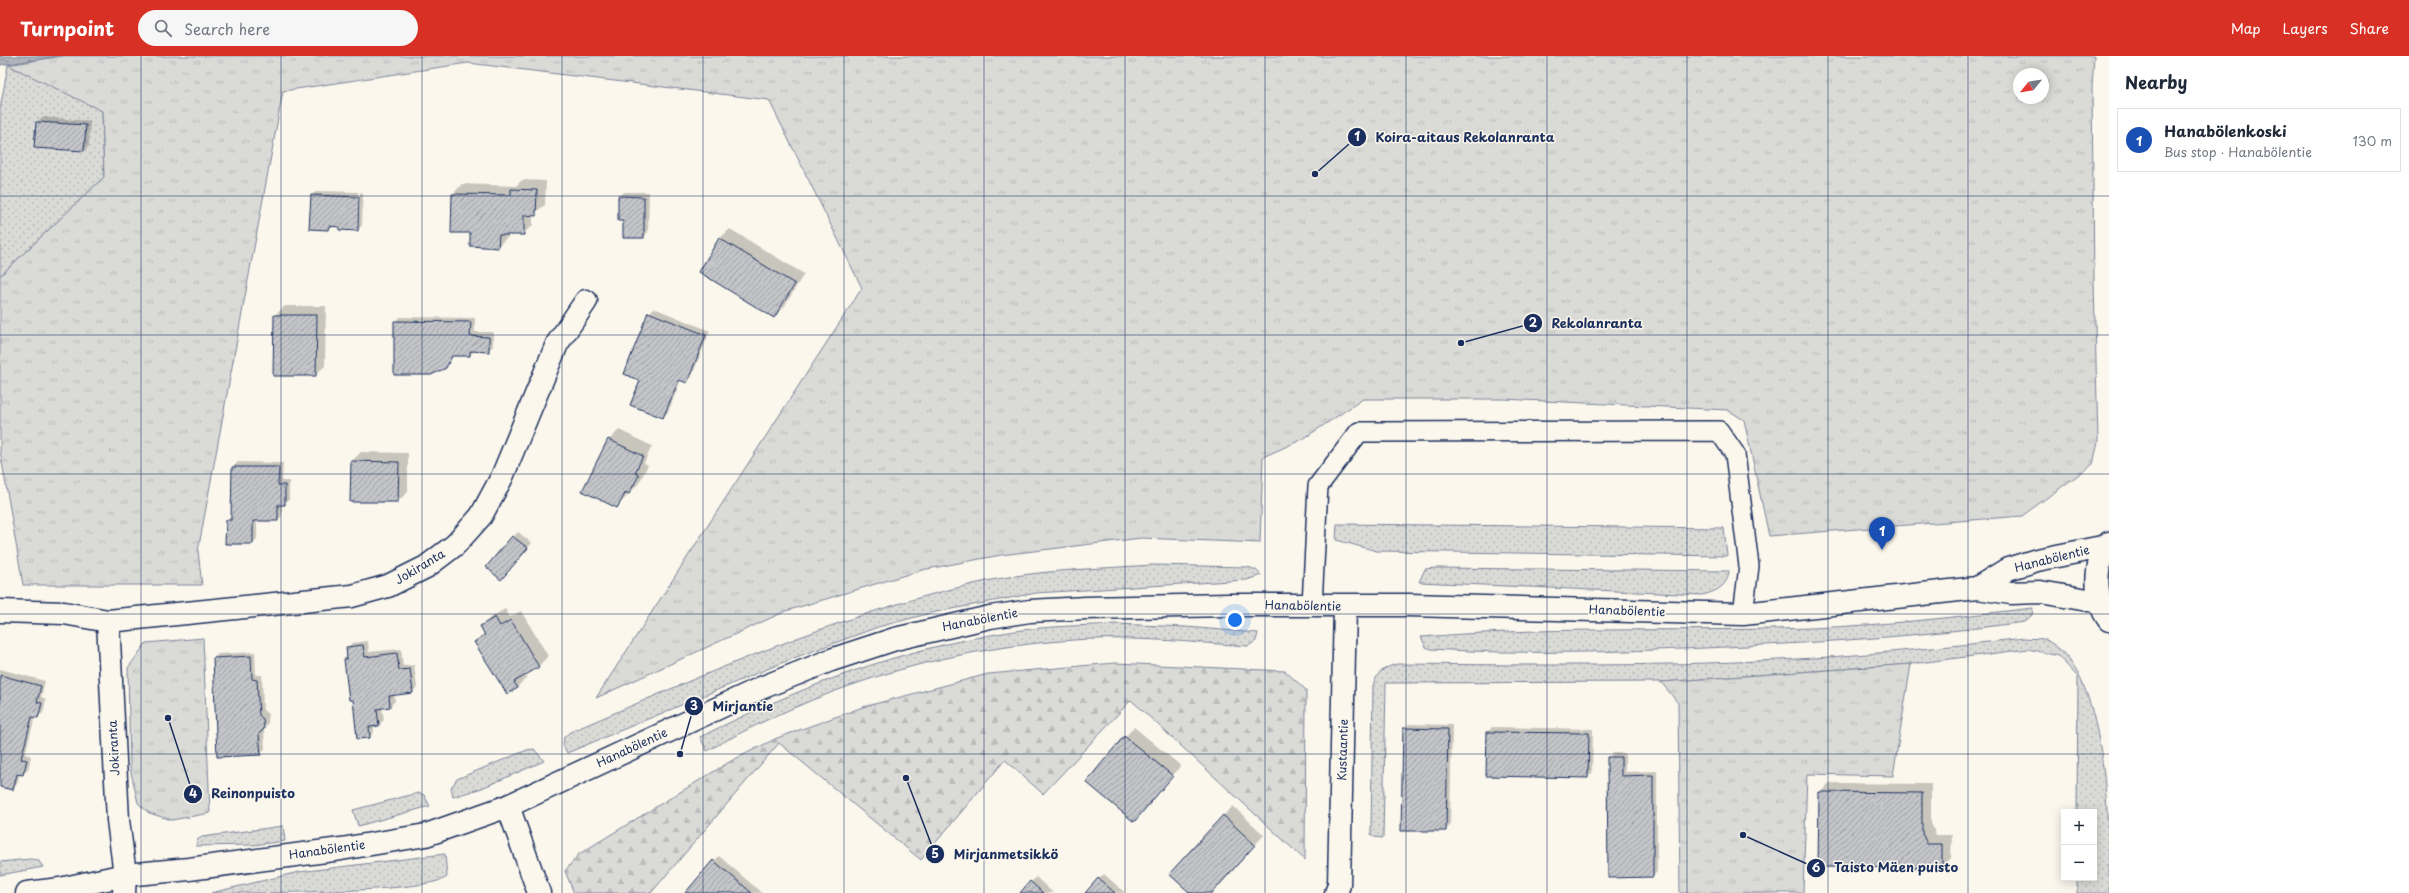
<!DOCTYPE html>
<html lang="en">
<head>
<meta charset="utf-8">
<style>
  :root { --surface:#fff; --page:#f6f6f7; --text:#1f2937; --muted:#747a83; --line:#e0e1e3; --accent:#d93025 }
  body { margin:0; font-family:"Playpen Sans",sans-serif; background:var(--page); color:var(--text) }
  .controls { position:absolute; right:12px; bottom:12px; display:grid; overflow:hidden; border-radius:0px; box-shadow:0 2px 10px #0003 }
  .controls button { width:36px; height:36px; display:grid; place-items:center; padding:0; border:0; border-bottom:1px solid var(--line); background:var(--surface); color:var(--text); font:20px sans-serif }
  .compass { position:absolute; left:2013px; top:12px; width:36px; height:36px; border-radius:50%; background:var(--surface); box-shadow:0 2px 10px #0003; rotate:240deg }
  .you { position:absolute; left:1235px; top:564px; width:14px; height:14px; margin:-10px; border:3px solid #fff; border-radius:50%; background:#1a73e8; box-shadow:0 0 0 6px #1a73e833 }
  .badge { display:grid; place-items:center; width:26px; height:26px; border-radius:50%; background:var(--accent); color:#fff; font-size:13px; font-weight:700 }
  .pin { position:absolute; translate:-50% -33px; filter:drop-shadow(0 1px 2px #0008) }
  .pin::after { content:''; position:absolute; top:21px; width:14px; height:12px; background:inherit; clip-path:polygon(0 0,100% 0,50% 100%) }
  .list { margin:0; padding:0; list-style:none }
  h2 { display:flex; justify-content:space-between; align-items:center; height:52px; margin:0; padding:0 16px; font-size:17px }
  h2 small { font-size:13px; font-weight:400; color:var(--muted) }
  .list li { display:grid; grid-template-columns:26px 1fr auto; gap:12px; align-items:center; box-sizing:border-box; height:64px; margin:0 8px 8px; padding:0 8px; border:1px solid var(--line); border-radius:0px }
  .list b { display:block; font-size:15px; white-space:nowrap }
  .list p { margin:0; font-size:13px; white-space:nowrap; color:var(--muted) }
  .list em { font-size:13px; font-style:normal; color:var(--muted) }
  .icon { flex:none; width:22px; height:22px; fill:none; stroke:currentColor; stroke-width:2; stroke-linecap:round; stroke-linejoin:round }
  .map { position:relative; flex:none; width:2109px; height:837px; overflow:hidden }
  header { display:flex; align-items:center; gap:24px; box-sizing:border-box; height:56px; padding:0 20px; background:var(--accent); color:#fff }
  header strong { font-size:19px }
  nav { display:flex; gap:22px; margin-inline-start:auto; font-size:14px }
  .search { width:280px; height:36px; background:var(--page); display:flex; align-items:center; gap:10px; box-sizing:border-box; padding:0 14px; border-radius:22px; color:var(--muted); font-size:15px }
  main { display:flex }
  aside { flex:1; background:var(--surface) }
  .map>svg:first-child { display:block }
</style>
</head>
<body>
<header>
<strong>Turnpoint</strong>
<div class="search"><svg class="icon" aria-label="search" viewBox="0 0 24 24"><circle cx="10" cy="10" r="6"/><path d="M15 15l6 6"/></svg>Search here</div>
<nav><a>Map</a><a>Layers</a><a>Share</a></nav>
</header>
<main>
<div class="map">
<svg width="2109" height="837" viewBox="0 0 2109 837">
  <defs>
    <pattern id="grass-dots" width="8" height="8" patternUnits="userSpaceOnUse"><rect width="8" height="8" fill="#dadad7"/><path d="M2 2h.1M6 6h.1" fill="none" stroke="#babbbb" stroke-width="1.8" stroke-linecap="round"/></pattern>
    <pattern id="forest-firs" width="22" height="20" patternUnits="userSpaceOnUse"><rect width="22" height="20" fill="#dadad7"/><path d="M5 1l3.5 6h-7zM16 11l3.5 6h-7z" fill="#babbbb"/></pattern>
    <pattern id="park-tufts" width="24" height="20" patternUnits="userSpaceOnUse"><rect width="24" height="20" fill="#dadad7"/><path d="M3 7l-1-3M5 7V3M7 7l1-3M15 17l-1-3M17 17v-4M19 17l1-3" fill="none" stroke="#babbbb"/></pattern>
    <pattern id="water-ripples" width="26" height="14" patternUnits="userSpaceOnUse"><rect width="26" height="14" fill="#afb3bb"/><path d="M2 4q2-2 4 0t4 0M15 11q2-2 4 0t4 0" fill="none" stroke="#8e929b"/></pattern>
    <pattern id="building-hatch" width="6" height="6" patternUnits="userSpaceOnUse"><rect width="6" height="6" fill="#c3c5c9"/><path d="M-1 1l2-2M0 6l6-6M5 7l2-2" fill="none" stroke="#9ea0a6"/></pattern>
  </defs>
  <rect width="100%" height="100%" fill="#fbf7ec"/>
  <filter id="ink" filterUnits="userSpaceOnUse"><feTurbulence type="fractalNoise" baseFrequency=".025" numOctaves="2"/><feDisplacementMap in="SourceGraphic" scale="8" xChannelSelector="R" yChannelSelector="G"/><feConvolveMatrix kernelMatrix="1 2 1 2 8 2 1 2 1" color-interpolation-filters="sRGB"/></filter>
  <g filter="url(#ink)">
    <path fill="url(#grass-dots)" stroke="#7a849a" d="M8,9L102,54L104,121L0,220V53Z
      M1337,468L1724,472L1727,500L1377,495L1336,484Z
      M1153,509L1248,511L1256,514L1261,519L1247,524L1036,537L931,557L878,571L791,603L567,697L563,689L564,681L570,676C702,620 833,560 973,528C1031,514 1093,513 1153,509Z
      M1436,512L1729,515C1728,530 1716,536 1702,539L1419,526L1425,513Z
      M2033,552L2032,559L2024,566C1918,581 1812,587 1705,592C1614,596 1522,599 1431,593L1426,591L1421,581C1539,571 1657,575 1775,573C1861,572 1947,562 2033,552Z
      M1115,568L1186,571L1258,577L1256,585L1248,590C1185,586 1122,579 1060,585C934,595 817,633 707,695L700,681C800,631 898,593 1009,576C1044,570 1080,570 1115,568Z
      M2025,582C2030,583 2038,582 2043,583C2109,608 2109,773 2109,837H2077V822H2094V756H2077L2078,621L2058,600L2028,593L1911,608L1661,626L1386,627L1383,782L1374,781L1371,778L1373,630C1377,616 1383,612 1397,608C1524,609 1652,611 1779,604C1861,600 1943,591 2025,582Z
      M534,693L544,705L482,732L453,741L451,732L457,723L527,694Z
      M418,737L424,739L430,750L358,770L353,754Z
      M283,770L285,785L253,789L196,790L197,784L202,781Z
      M445,798L447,821C427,837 250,837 211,837L299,816Z
      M30,803L38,804L43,811L0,819V806Z"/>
    <path fill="url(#forest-firs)" stroke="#7a849a" d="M1115,607L1285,615L1306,634L1305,804L1131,644L1043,738L1005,704L921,804L779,687L651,837H574L565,815L579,798L731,705L777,682L863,651L988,618Z"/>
    <path fill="url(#park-tufts)" stroke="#7a849a" fill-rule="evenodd" d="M62,0H2094L2092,32L2094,226L2098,386L2093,408L2022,460L1769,480L1744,364L1728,354L1503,343H1363L1303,383L1263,401L1260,487L1141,482L1001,499L922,514L786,555L596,642L862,232L769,44L468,7L283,35L198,495L202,529H23L0,394V220L104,121L102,55L8,9ZM2019,18H2043V42H2019Z
      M203,582L210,757L172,764L149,757L138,747L130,712L128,612L146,587Z
      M1911,608L1893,720L1807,718L1803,837H1680L1678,647L1661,626Z"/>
    <path fill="url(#water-ripples)" stroke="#747e96" d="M0,0H62L0,9Z"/>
    <path fill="#0003" d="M42,61L90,65L89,90L84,94L35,91L37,66Z
      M522,124L546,125L545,149L533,158V169L523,178H508V181L498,190L471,176H452L453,138L462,128L516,130Z
      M316,135L358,136L357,170H359L360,136L363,137L362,169L358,174L331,169L328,173L312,140Z
      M624,136H649L648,176L644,181L624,164L619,141Z
      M730,173L804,218L784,251L774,261L700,216L720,182Z
      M285,250H326L325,310L315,319L275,259Z
      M654,252L710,275L691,322L687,326L681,324L668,356L663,361L641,324L649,257Z
      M400,261L475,262V276H493V290L488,295L475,294L470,299H454L445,311L431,318L395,266Z
      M619,374L652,390L644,407L648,409L639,427L617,451L609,384Z
      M361,396L408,397V436L398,445H351L352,405Z
      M238,406L283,407L282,425H289V444L282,448V460L278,464H257V483L252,487L227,464L231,460L233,411Z
      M518,476L532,487L505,518L487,511Z
      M505,553L510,561L521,555L548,600L539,610L525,618L527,621L517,631L475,586L485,576L482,570L491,561Z
      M368,585L369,596L401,593L403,610L414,609L417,631L413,636L394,638L395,645L390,650L382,651L384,664L379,669L374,670V676L370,681L353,643L345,604L348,601L347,592L352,587Z
      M255,596L256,619H262L263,654L268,658V667L264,672L265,693L260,698L214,602L218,598Z
      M0,613L45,625L41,641L46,643L43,657L38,661H35L25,698L31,700L28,714L23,718H20L17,728L13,733L0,730Z
      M1409,668L1452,669L1450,770L1445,774L1404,673Z
      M1134,671L1181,710L1134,765L1125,681Z
      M1492,671L1593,673L1592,717L1587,721L1487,719L1488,676Z
      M1613,697H1625V716L1657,715V816L1653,820L1608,702Z
      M1829,727L1931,728V767L1936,779H1952L1951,802L1942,811L1820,737Z
      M1233,750L1264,779L1211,837H1192L1223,760Z
      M719,800L762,837H687Z
      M1104,818L1125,837H1086Z
      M1036,821L1053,837H1021Z"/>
    <path fill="url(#building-hatch)" stroke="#1b2f5e" d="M36,66L86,69L84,95L34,92Z
      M511,133L537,134L536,160L524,159V179H499L498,192L470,190V177H451L452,138L511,139Z
      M311,139L359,141L358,175L339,174V171L329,170L328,174L309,173Z
      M618,140L644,141V182H623V165H618Z
      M719,182L795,228L774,262L699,216Z
      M648,256L706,279L687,327L679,324L663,362L630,349L640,325L624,318Z
      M274,259H317L316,320H273Z
      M394,265L471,266L470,280L489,281V296L470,295V300H452L446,312L431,319H394Z
      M608,383L643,400L635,417L639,419L629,438L626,436L617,452L582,435Z
      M351,405L399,406L398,446H350Z
      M232,411H279L278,429H285V449H278V465H253V488H225L226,464H231Z
      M512,480L528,492L501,524L486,511Z
      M495,561L500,570L511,564L539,611L514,626L518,632L507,638L474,586L485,579L480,570Z
      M363,589L365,601L397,597L399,614L410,613L413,637L389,640L390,651L377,653L379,670L369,671L370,682L357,683L353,644H349L344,603H347L346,591Z
      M251,600L252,623L257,624L259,659L263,663L264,673L259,678L261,699L217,701L213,602Z
      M0,619L41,630L37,646L42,647L38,662L32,661L21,703L27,704L23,719L17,718L13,734L0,731Z
      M1403,672L1448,673L1446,775H1401Z
      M1487,676L1589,677L1588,722L1486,720Z
      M1124,680L1173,720L1134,766L1086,726Z
      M1607,701H1621V720L1653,719V821L1608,822Z
      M1819,736L1922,737V777L1927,788H1942V812L1818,811Z
      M1223,759L1255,789L1212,837H1190L1169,818Z
      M713,804L752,837H685Z
      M1098,822L1115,837H1085Z
      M1030,825L1043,837H1020Z"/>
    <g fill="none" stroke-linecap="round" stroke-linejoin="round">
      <g stroke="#1b2f5e" stroke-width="22">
        <path id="lane" d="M1312,549L1318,430L1359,376L1719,375L1735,398L1749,510L1743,558"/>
      </g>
      <g stroke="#1b2f5e" stroke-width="25">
        <path id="street" d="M0,555L64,557L108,565
          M508,750L539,837
          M124,837L125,819L118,764L108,565L352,540L388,530L426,511L455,489L481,460L502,421L557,288L586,245
          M1336,837L1339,829L1345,550"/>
      </g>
      <g stroke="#1b2f5e" stroke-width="25">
        <path id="secondary" d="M2109,487C2093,508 2094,544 2109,564
          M1977,532L2008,513L2037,504L2107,490
          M27,837L60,833L125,819L189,813L341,793L426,779L508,750L761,632L831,604L895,583L990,561L1030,555L1086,552L1228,549H1409L1743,558L1977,532L2011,537L2040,536L2100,546"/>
      </g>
      <use href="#lane" stroke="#fbf7ec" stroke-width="19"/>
      <use href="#street" stroke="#fbf7ec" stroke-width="22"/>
      <use href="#secondary" stroke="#fbf7ec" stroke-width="22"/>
    </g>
  </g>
  <path fill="none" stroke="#1b2f5e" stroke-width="1" stroke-opacity="0.55" d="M141,0V837M281,0V837M422,0V837M562,0V837M703,0V837M844,0V837M984,0V837M1125,0V837M1265,0V837M1406,0V837M1547,0V837M1687,0V837M1828,0V837M1968,0V837M0,140H2109M0,279H2109M0,418H2109M0,558H2109M0,698H2109"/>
  <g text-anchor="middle" stroke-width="3" stroke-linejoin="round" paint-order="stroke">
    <g font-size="12" fill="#1b2f5e" stroke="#fbf7ec">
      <text transform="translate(2052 503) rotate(-14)" y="4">Hanabölentie</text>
      <text transform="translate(420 511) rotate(-31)" y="4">Jokiranta</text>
      <text transform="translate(1303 550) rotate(1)" y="4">Hanabölentie</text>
      <text transform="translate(1627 555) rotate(2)" y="4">Hanabölentie</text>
      <text transform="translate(980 564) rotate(-11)" y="4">Hanabölentie</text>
      <text transform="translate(114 692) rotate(-93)" y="4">Jokiranta</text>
      <text transform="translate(632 692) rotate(-25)" y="4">Hanabölentie</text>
      <text transform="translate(1343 694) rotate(-88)" y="4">Kustaantie</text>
      <text transform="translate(327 794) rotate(-8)" y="4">Hanabölentie</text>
    </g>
  </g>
  <path fill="none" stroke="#1b2f5e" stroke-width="1.5" d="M1315 118L1357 81M1461 287L1533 267M680 698L694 650M168 662L193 738M906 722L935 798M1743 779L1816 812"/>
  <g fill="#1b2f5e" stroke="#fbf7ec" stroke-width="1.5">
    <circle cx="1315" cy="118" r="4"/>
    <circle cx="1461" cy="287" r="4"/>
    <circle cx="680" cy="698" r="4"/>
    <circle cx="168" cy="662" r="4"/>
    <circle cx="906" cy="722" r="4"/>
    <circle cx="1743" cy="779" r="4"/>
    <circle cx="1357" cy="81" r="10"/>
    <circle cx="1533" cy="267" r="10"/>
    <circle cx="694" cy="650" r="10"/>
    <circle cx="193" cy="738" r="10"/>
    <circle cx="935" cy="798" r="10"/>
    <circle cx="1816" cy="812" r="10"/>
  </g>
  <g font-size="12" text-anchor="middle" font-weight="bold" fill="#fff">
    <text x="1357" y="85">1</text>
    <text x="1533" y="271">2</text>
    <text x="694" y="654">3</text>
    <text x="193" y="742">4</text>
    <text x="935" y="802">5</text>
    <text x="1816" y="816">6</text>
  </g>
  <g font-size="13" text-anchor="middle" font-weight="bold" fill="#1b2f5e" stroke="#fbf7ec" stroke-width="3" stroke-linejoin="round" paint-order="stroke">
    <text x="1465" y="86">Koira-aitaus Rekolanranta</text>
    <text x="1597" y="272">Rekolanranta</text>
    <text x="743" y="655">Mirjantie</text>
    <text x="253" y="742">Reinonpuisto</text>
    <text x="1006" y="803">Mirjanmetsikkö</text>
    <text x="1896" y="816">Taisto Mäen puisto</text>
  </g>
</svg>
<div class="controls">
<button>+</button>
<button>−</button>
</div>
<svg class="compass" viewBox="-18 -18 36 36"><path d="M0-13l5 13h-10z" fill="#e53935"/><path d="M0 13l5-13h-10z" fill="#747a83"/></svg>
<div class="you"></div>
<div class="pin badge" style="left:1882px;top:494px;background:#1a4fb4">1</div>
</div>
<aside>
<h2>Nearby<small></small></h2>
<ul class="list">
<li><span class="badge" style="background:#1a4fb4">1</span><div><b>Hanabölenkoski</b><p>Bus stop · Hanabölentie</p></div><em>130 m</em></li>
</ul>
</aside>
</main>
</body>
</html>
